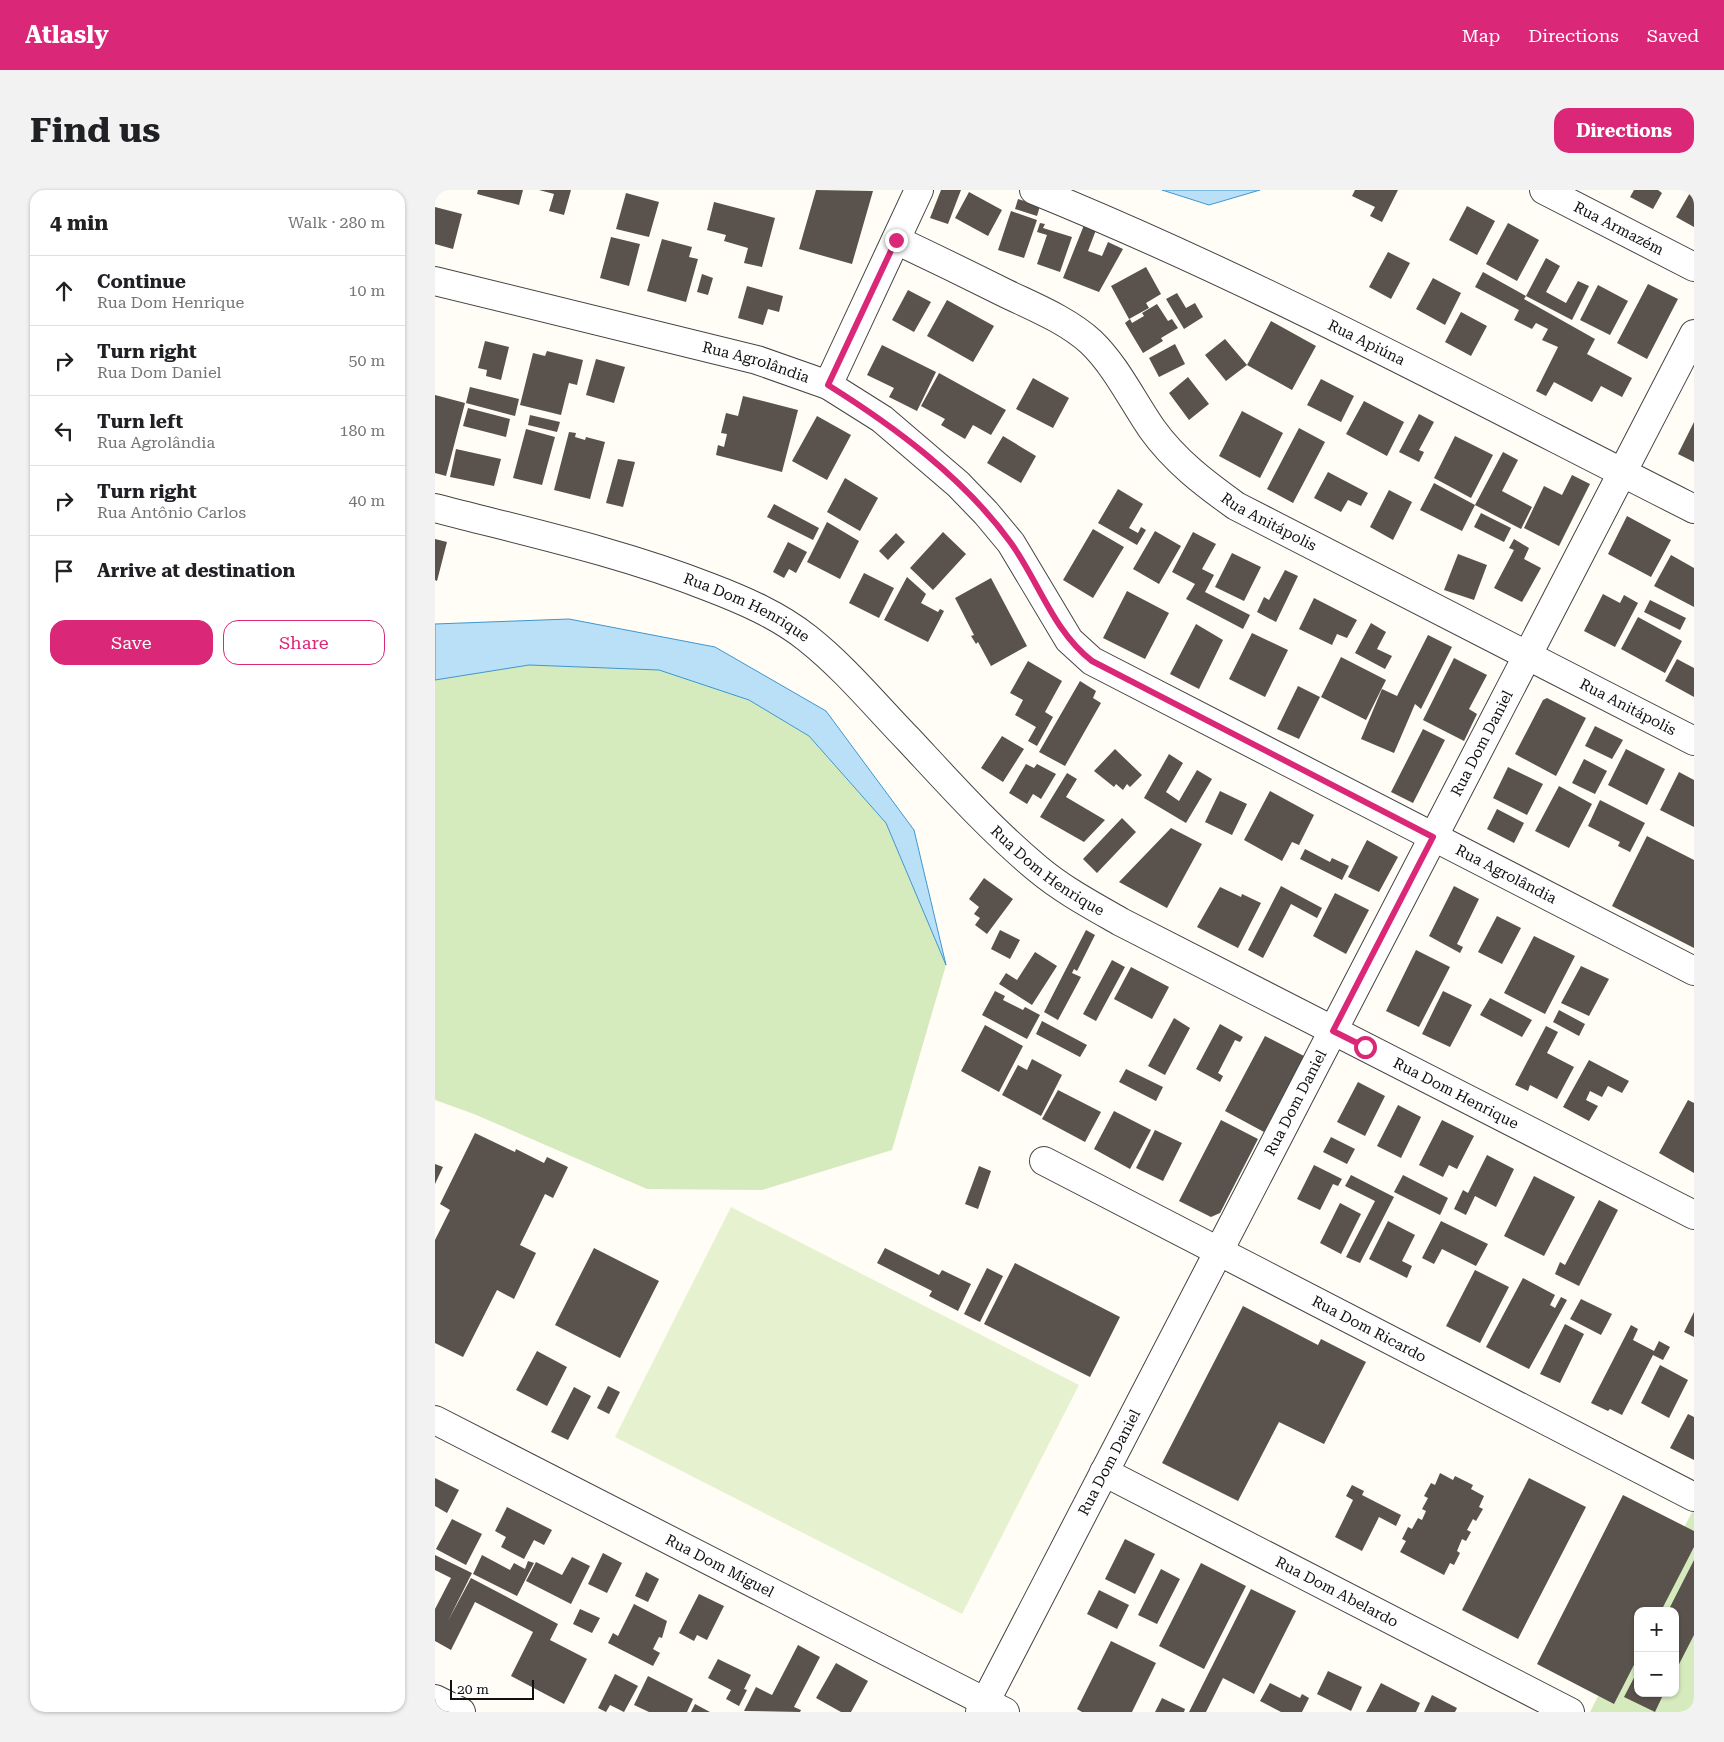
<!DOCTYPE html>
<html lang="en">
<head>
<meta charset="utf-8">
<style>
  :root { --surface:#fff; --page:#f2f2f2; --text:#202124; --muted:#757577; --line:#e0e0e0; --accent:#db2777 }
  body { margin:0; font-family:"Roboto Serif",serif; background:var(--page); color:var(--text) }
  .controls { position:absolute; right:15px; bottom:15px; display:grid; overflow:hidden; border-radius:10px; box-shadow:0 1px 4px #0004 }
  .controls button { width:45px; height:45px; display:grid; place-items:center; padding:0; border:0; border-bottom:1px solid var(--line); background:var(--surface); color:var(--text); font:25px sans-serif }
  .scale { position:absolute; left:15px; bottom:12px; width:84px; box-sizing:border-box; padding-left:5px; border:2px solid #111; border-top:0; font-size:14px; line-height:18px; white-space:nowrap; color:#111; -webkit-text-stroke:4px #fff; paint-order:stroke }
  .stop { position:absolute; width:15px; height:15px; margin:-11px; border:4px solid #db2777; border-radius:50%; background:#fff }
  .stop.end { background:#db2777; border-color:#fff; box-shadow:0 1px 5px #0008 }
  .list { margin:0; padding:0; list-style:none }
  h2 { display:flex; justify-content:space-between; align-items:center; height:65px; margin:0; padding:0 20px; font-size:21px }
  h2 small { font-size:16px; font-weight:400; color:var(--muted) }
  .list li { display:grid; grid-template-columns:32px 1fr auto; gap:15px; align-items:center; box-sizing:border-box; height:70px; padding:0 20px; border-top:1px solid var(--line) }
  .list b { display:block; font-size:19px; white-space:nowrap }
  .list p { margin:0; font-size:16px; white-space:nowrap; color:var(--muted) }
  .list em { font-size:16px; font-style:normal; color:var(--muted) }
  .actions { display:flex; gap:10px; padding:15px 20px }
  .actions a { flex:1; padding:11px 0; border:1px solid var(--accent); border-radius:15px; text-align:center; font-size:18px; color:var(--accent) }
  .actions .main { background:var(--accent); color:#fff }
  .icon { flex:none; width:28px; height:28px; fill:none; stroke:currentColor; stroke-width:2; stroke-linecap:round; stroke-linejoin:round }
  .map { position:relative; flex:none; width:1259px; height:1522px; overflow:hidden; border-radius:15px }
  header { display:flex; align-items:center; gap:30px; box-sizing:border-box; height:70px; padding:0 25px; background:var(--accent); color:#fff }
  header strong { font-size:24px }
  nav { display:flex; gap:28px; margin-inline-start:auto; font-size:18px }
  .intro { display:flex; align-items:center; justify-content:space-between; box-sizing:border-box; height:120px; padding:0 30px }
  h1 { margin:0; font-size:35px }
  .button { padding:12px 22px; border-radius:15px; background:var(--accent); color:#fff; font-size:18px; font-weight:700 }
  main { display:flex; gap:30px; padding:0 30px }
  aside { flex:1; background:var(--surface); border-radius:15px; box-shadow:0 1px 4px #0004 }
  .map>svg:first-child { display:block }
</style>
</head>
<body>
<header>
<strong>Atlasly</strong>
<nav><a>Map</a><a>Directions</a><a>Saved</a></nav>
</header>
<div class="intro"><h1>Find us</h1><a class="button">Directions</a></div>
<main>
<aside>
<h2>4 min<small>Walk · 280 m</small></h2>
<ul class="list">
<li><svg class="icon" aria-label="ahead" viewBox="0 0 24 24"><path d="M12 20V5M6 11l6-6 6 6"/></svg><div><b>Continue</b><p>Rua Dom Henrique</p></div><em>10 m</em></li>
<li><svg class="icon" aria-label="right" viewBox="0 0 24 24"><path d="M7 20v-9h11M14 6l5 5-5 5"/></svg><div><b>Turn right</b><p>Rua Dom Daniel</p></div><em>50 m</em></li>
<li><svg class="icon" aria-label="left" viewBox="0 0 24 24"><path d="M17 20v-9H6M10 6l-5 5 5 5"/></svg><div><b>Turn left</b><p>Rua Agrolândia</p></div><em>180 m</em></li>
<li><svg class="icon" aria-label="right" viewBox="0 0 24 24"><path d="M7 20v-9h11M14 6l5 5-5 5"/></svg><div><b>Turn right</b><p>Rua Antônio Carlos</p></div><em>40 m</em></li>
<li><svg class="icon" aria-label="arrive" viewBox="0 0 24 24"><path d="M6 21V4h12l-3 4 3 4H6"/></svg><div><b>Arrive at destination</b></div></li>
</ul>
<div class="actions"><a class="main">Save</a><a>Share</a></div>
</aside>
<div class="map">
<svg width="1259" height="1522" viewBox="0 0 1259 1522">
  <rect width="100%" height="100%" fill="#fffdf5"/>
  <path fill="#d5ebbd" d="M94,475L224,480L314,510L374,546L451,633L511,775L457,960L327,1000L212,999L39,924L0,910V490Z
    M1259,1318V1522H1155L1203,1429V1503H1240V1421H1207Z"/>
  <path fill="#e6f2cf" d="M296,1017L644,1195L527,1424L180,1247Z"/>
  <path fill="#b9e0f7" stroke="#3f96cf" d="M727,0H825L774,15Z
    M134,429L280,457L391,521L479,640L511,775L451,633L374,546L314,510L224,480L94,475L0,490V434Z"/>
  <path fill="#5a524d" d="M43,0H88L84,15L42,4Z
    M104,0H136L129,25L114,21L119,4Z
    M381,0L438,1L417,74L364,59Z
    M506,0H526L513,34L495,28Z
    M920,0H963L947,32L935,26L940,17L917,6Z
    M1199,0H1223L1227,3L1218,19L1195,7Z
    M1254,0H1259V37L1241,27L1256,1Z
    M534,2L567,20L553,46L520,28Z
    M191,3L224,12L214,47L181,39Z
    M583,9L605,16L602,26L580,19Z
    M279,12L340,28L327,77L309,73L313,58L289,51L291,45L272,40Z
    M1032,16L1060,31L1042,65L1014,50Z
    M0,17L27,24L18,59L0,54Z
    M576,21L602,30L589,68L563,60Z
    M605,33L610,34L608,38L637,47L625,82L602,74L612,45L602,42Z
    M1073,33L1104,50L1082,91L1051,74Z
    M649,35L661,40L653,61L667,66L673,52L688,59L664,102L628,88Z
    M176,47L205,54L194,96L165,88Z
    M227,49L257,57L254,67L263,69L251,112L212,101Z
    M953,62L975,73L956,109L934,97Z
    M1111,68L1125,76L1111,102L1131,113L1143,91L1154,96L1137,130L1091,106Z
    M711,77L726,104L711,113L714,118L694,129L676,96Z
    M1048,82L1091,106L1089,109L1160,149L1152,164L1197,188L1187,207L1166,196L1157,212L1119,192L1111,206L1101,201L1123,157L1107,150L1113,139L1101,133L1097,139L1079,130L1084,120L1040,97Z
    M267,84L278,88L273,105L262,102Z
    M998,88L1026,103L1010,135L981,119Z
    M1213,94L1243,109L1212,169L1182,153Z
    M1163,95L1193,111L1175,145L1145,130Z
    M312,96L348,106L344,122L333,119L328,135L303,128Z
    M473,100L496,112L479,142L457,130Z
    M742,103L751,118L760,113L768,127L749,139L731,109Z
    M512,110L559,136L538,172L492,146Z
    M722,114L733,131L737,129L743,138L726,148L728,151L708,163L690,133L695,129L697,133L709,126L707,123Z
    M1026,122L1052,136L1036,166L1010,152Z
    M836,131L881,156L857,200L812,175Z
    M790,149L812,175L791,191L770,165Z
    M50,151L74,157L66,190L51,186L52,180L43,178Z
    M740,154L750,174L724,187L714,168Z
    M447,155L501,182L482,221L454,207L459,198L432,185Z
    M112,161L148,170L142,195L134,193L126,225L85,215L98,163L110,166Z
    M161,169L190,177L179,213L151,205Z
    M504,183L571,220L556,245L538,235L530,249L506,235L510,229L486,216Z
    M753,187L774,214L754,230L734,203Z
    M598,188L634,208L618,238L581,219Z
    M886,189L919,206L906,232L872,215Z
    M35,197L84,209L80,226L31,213Z
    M0,205L30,213L11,286L0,283Z
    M308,206L363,220L347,282L281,265L283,255L289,257L292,244L286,243L291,223L303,226Z
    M929,211L969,232L952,266L911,244Z
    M33,218L75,229L71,247L28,236Z
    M807,221L848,243L825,288L784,266Z
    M984,224L999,232L984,260L989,262L984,272L964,262Z
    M95,225L125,232L122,242L93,235Z
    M382,226L416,245L392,290L357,271Z
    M1259,232V272L1243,264Z
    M864,238L890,252L858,313L832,299Z
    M91,239L120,247L107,295L78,288Z
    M134,242L141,243L140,247L150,250L151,247L170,252L155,309L119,300Z
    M568,246L601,266L586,293L552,273Z
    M1020,246L1058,265L1036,308L999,288Z
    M21,259L66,269L59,296L15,287Z
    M1068,262L1083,270L1067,301L1097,317L1086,339L1040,315Z
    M183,269L200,272L188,317L171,313Z
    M893,282L933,303L926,316L913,310L906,322L879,308Z
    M1137,285L1155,294L1124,356L1089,338L1109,296L1127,305Z
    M410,288L443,308L425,341L392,322Z
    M999,293L1040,315L1027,341L985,320Z
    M683,299L708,314L694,338L703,343L706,337L711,340L702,355L663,333Z
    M954,300L977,312L958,350L935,337Z
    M339,314L384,338L378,350L332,327Z
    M1046,323L1076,338L1069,352L1039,337Z
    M1192,326L1236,350L1216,387L1173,364Z
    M392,332L424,351L405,389L372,372Z
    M658,339L689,357L658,408L628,390Z
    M720,341L746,356L724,394L698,379Z
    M508,342L531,364L498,400L475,378Z
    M758,342L781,354L767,379L779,385L770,402L815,425L808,439L751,409L760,394L737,382Z
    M461,343L470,352L453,370L444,361Z
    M0,349L12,352L2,391L0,390Z
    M1079,349L1094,358L1089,369L1106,378L1087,412L1059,398L1079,360L1074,358Z
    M353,352L372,362L361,383L354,379L349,388L338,382Z
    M797,363L826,377L809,411L780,397Z
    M1023,364L1052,375L1039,410L1009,400Z
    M1236,365L1259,378V417L1219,396Z
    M850,380L863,386L841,432L822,422L829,407L834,410Z
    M429,383L459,398L444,428L414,413Z
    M472,387L491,404L486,413L503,422L505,419L509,421L493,452L449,430Z
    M556,388L592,456L556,476L543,452L541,454L536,446L539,445L520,408Z
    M692,401L734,423L710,469L668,448Z
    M1168,404L1185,413L1189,405L1203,413L1180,457L1149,441Z
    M879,408L922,430L912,448L902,444L897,455L864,439Z
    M1215,410L1251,428L1245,440L1209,422Z
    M1203,427L1247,451L1230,483L1186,459Z
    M936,433L951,442L942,459L957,466L950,479L920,463Z
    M761,434L788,450L764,499L735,484Z
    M817,443L853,460L830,507L794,489Z
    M993,445L1017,457L986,519L980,514L959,563L926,549L947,499L962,506Z
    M906,467L951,490L931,530L886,507Z
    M1019,468L1052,485L1034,519L1042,524L1029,551L988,530Z
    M1242,469L1259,478V507L1230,491Z
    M593,471L627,491L610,522L618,527L602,556L593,551L601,537L580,525L588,510L575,503Z
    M645,491L661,501L658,508L666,513L630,576L604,562Z
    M863,496L885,507L864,549L842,539Z
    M1112,508L1151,528L1121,586L1080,564L1108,510Z
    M1160,536L1188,550L1177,569L1150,556Z
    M988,539L1010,550L978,613L956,602Z
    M567,546L589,559L568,592L546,578Z
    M680,559L707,585L695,597L692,594L688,600L681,594L679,597L659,581Z
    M1191,559L1230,579L1212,615L1173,595Z
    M734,564L748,573L731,602L744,611L762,580L777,589L751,633L709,608Z
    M1149,569L1172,581L1160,604L1137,593Z
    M591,574L599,578L602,574L621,584L606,609L598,604L592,614L574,603Z
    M1073,577L1108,594L1092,625L1058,608Z
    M1244,582L1259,590V637L1225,620Z
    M632,583L642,589L631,607L670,630L649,652L605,627Z
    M1124,596L1157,614L1134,658L1100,641Z
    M785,601L812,614L797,645L770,632Z
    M835,601L879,625L864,655L857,652L847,671L809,650Z
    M1165,610L1210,633L1195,662L1183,656L1185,652L1153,636Z
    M1062,619L1089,633L1079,653L1052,639Z
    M687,628L701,642L662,683L648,669Z
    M736,638L767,654L732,718L684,692Z
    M1212,646L1259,670V758L1177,716Z
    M932,650L963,667L944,702L913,687Z
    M870,659L895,672L897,668L914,676L907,690L865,669Z
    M549,688L578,709L552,744L540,735L545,728L539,724L544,717L534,709Z
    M846,696L887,718L882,728L856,714L828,768L813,760Z
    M1019,696L1044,709L1022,754L1028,757L1025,763L994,746Z
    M785,697L806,707L807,704L826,713L803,758L762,737Z
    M900,703L934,720L911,764L878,746Z
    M1062,726L1086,738L1067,774L1043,762Z
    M565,740L585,750L575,769L556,759Z
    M651,740L660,745L642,781L639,779L637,783L646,787L623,830L609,822Z
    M1099,746L1140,766L1110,824L1069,803Z
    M981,760L1015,777L984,837L951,821Z
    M600,762L622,776L597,815L564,794L571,783L582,790Z
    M677,770L690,777L661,831L648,824Z
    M1146,776L1174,789L1154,826L1126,813Z
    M696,777L734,797L717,829L679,809Z
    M560,801L570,806L568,810L588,820L590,817L605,825L592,849L547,825Z
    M1008,801L1037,815L1015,857L987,844Z
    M1055,808L1097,830L1087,847L1045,825Z
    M1124,820L1150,834L1144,846L1118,832Z
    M739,828L755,838L730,885L713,876Z
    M607,831L652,855L645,867L601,844Z
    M785,834L808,847L805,852L800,850L783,883L788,886L785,892L761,879Z
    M550,835L588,856L564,902L526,881Z
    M1111,836L1123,842L1112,863L1139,877L1122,909L1095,895L1093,901L1080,895Z
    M830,846L869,866L829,942L790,921Z
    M597,869L627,885L606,926L567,905L583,875L592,880Z
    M1154,870L1194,891L1187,903L1173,896L1167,907L1155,901L1151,910L1163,916L1154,931L1128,917Z
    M691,879L728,897L721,911L684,892Z
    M923,892L950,906L930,946L902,932Z
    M623,900L666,922L650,952L607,929Z
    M1253,910L1259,913V983L1224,963Z
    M963,915L986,927L966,968L942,956Z
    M679,921L716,940L695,979L659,959Z
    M786,930L823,949L785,1023L776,1027L744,1011Z
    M1007,930L1039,946L1022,979L1014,975L1008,987L984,975Z
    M720,940L747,953L728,991L701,978Z
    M40,943L80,962L81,959L109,973L112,967L133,977L118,1008L110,1004L85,1055L101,1063L79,1109L62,1100L28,1167L0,1153V1050L15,1020L5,1014Z
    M896,947L920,959L912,974L888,962Z
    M1052,965L1079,979L1061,1017L1040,1006L1031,1025L1019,1019L1028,1000L1033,1003Z
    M0,974L8,977L0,994Z
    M879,975L907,989L903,996L898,994L885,1020L862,1009Z
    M544,976L556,981L543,1019L530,1014Z
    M916,985L959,1007L925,1073L911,1067L940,1011L910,996Z
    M968,985L1013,1008L1005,1025L959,1002Z
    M1099,986L1140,1007L1109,1066L1069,1046Z
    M1164,1010L1183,1020L1144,1096L1120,1084L1125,1072L1130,1075Z
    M905,1013L926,1024L906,1064L885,1053Z
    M953,1031L980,1045L967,1071L977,1076L972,1088L934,1069Z
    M1006,1031L1053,1054L1041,1076L1007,1059L999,1074L987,1068Z
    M159,1058L224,1091L185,1168L120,1135Z
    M450,1058L504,1085L507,1080L536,1094L523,1121L494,1106L497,1101L442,1073Z
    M580,1073L685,1127L655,1187L549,1134Z
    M552,1078L568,1086L545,1132L529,1124Z
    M1040,1080L1074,1097L1045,1153L1011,1136Z
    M1088,1088L1120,1105L1115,1115L1120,1118L1126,1107L1132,1110L1094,1179L1051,1157Z
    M1146,1109L1177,1124L1166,1145L1135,1129Z
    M808,1116L883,1155L886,1149L931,1172L889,1254L844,1232L803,1311L727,1273Z
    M1259,1122V1147L1249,1142Z
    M1130,1134L1149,1144L1125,1193L1105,1184Z
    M1196,1135L1203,1139L1198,1150L1219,1161L1224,1151L1235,1157L1228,1170L1218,1165L1187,1225L1175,1219L1173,1221L1156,1213Z
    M102,1161L132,1177L112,1216L81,1200Z
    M1225,1175L1253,1190L1234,1228L1206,1213Z
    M173,1196L185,1202L174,1224L162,1218Z
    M139,1197L156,1206L133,1250L116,1242Z
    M1253,1224L1259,1227V1270L1235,1258Z
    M1005,1283L1018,1290L1020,1286L1038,1295L1036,1299L1049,1306L1044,1317L1048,1319L1041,1331L1038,1329L1032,1340L1036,1342L1031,1351L1027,1349L1022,1361L1025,1363L1019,1375L1015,1373L1009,1385L965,1362L971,1351L967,1349L973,1337L977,1339L983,1328L987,1330L991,1321L987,1319L993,1308L989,1306L996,1293L1000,1295Z
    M0,1288L24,1300L12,1323L0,1316Z
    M1094,1288L1151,1317L1083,1449L1027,1420Z
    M917,1295L929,1301L927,1305L966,1325L961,1336L944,1327L927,1361L900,1347L918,1310L911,1306Z
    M1188,1305L1259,1341V1357L1226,1421H1203V1467L1179,1514L1102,1474Z
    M72,1317L117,1340L109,1355L99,1350L89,1369L66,1357L71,1347L60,1341Z
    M17,1329L47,1344L31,1375L1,1359Z
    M690,1349L720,1364L700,1404L670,1389Z
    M168,1363L187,1373L172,1403L153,1394Z
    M0,1365L37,1383L13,1431L36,1388L123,1434L115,1450L152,1469L129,1514L76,1486L98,1442L40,1412L16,1460L0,1451V1419L16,1388L0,1380Z
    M47,1365L75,1380L79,1373L90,1379L93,1371L99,1373L82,1406L38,1384Z
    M137,1367L155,1376L136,1414L91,1391L101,1372L127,1385Z
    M1259,1370V1445L1240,1482V1421H1233Z
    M766,1373L811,1396L769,1479L724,1456Z
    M726,1379L745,1389L722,1434L703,1425Z
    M211,1382L224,1389L213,1412L200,1406Z
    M816,1399L861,1421L819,1504L788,1488L771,1522H754Z
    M664,1400L694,1415L682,1439L652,1424Z
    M264,1404L289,1416L272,1450L262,1445L259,1451L244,1443Z
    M199,1414L232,1431L227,1448L224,1447L218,1459L225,1463L218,1476L173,1453L178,1443L183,1446Z
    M145,1419L165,1428L157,1443L138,1434Z
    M676,1451L721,1473L697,1522H647L642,1519Z
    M363,1455L385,1467L359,1517L366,1520L365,1522L309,1521L321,1497L337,1505Z
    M283,1469L316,1485L309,1499L312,1500L304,1516L291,1509L296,1500L273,1488Z
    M401,1473L433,1491L416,1522H406L381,1508Z
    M1203,1480V1503H1229L1220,1522L1189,1507Z
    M893,1481L927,1497L916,1521L882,1504Z
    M180,1484L203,1496L189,1522L175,1515L171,1522L163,1518Z
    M213,1486L258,1509L252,1522H214L199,1515Z
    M835,1493L865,1508L867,1504L874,1508L867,1522H846L825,1511Z
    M946,1493L985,1513L981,1522H931Z
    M997,1505L1022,1518L1020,1522H989Z
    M727,1508L750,1519L749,1522H720Z
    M260,1514L275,1522H256Z"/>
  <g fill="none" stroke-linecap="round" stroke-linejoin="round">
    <g stroke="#444" stroke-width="30">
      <g id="minor">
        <path id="s1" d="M599,0C825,92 1041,209 1259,319"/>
        <path id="s2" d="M1109,0L1259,77"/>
        <path id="s3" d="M461,50C497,67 534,85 570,103C599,117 632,130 656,152C681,176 697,210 717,239C740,271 769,293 801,316L1259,551"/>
        <path id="s4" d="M0,91L322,170L393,195L447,229L523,294L551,323L576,353L634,450L657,471L1259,781"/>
        <path d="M393,195L484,0"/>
        <path id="s5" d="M0,318C92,342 185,362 274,397C308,410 343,425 372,448C410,478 441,516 474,550C515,594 556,640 603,679C628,700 658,716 686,732L1259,1025"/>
        <path id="s6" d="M609,971L1259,1307"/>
        <path id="s7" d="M0,1230L570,1522"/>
        <path id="s8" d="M669,1282L1135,1522"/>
        <path d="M0,1509L26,1522"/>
        <path id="s9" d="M545,1522L1259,144"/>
      </g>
    </g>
    <use href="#minor" stroke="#fff" stroke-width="28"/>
  </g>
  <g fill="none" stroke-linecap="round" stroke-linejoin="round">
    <path stroke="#db2777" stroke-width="6" d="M461,50L393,195C460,237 529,288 576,353C604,392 618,441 657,471L998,647L898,841L930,857"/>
  </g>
  <g text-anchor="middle" stroke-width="5" stroke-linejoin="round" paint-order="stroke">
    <g font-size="15" fill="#111" stroke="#fff">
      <text dy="5" stroke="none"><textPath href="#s2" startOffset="84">Rua Armazém</textPath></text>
      <text dy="5" stroke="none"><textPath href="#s1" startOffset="366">Rua Apiúna</textPath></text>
      <text dy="5" stroke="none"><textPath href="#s4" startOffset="331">Rua Agrolândia</textPath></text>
      <text dy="5" stroke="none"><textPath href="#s3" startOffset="478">Rua Anitápolis</textPath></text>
      <text dy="5" stroke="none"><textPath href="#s5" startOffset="328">Rua Dom Henrique</textPath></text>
      <text dy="5" stroke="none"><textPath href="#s3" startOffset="882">Rua Anitápolis</textPath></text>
      <text dy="5" stroke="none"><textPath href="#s9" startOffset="1091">Rua Dom Daniel</textPath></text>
      <text dy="5" stroke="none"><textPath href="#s5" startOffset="732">Rua Dom Henrique</textPath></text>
      <text dy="5" stroke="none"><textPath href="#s4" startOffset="1260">Rua Agrolândia</textPath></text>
      <text dy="5" stroke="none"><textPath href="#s5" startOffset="1198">Rua Dom Henrique</textPath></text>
      <text dy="5" stroke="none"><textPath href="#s9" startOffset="686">Rua Dom Daniel</textPath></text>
      <text dy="5" stroke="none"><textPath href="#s6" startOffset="366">Rua Dom Ricardo</textPath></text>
      <text dy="5" stroke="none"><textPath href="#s9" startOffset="281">Rua Dom Daniel</textPath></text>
      <text dy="5" stroke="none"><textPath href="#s7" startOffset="320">Rua Dom Miguel</textPath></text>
      <text dy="5" stroke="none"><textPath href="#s8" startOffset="262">Rua Dom Abelardo</textPath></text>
    </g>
  </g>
</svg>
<div class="controls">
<button>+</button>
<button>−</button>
</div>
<div class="scale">20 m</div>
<div class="stop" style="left:930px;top:857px"></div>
<div class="stop end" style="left:461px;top:50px"></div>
</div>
</main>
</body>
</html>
